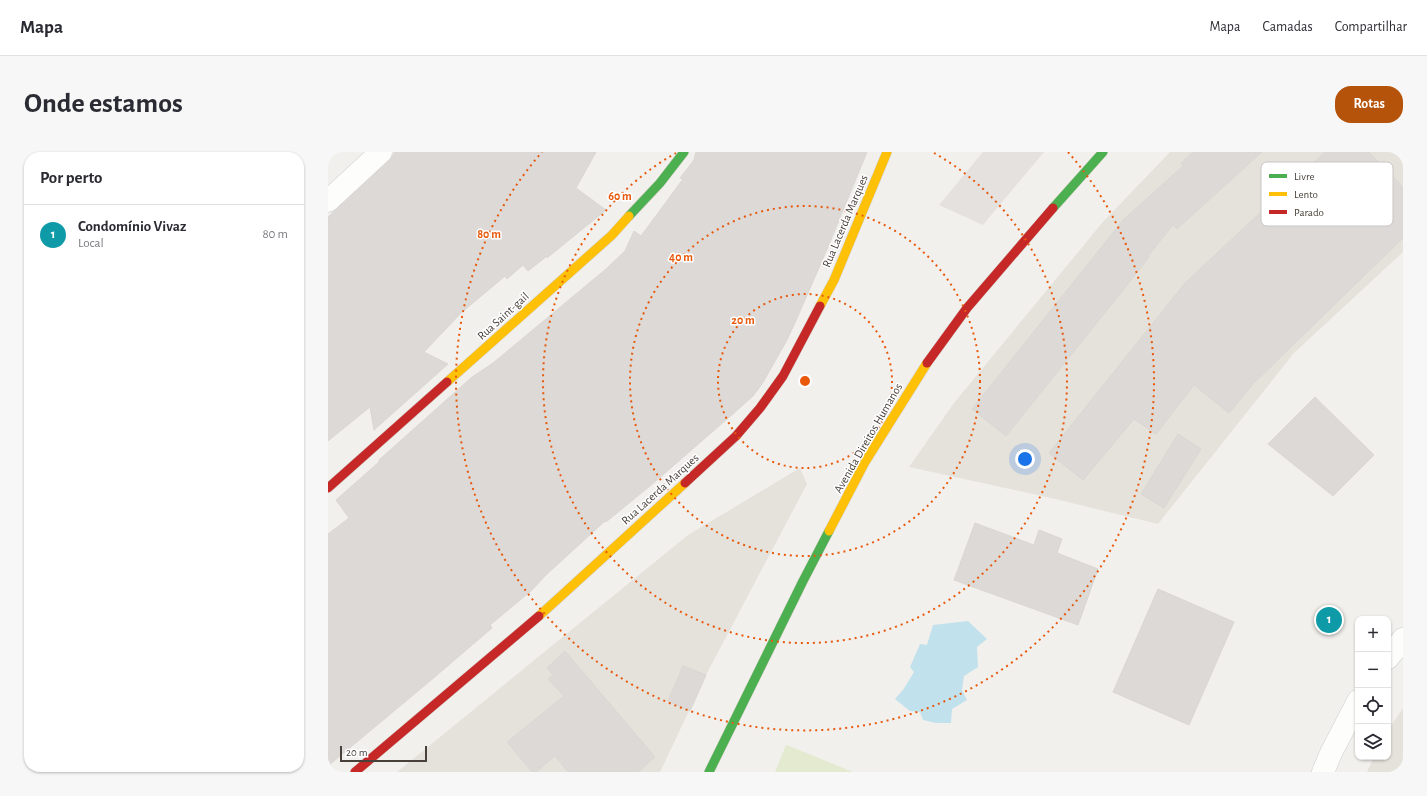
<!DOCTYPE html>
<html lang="pt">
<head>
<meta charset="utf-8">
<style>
  :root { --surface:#fff; --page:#f7f7f7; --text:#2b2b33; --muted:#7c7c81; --line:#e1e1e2; --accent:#b45309 }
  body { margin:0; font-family:"Alegreya Sans",sans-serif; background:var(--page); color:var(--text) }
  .controls { position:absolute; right:12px; bottom:12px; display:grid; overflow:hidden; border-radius:8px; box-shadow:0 1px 3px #0004 }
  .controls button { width:36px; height:36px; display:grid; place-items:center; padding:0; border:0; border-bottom:1px solid var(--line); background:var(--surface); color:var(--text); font:20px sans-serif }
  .scale { position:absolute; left:12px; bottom:10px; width:87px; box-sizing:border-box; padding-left:4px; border:2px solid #484039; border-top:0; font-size:11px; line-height:14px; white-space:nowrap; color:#484039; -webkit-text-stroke:3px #fff; paint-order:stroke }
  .you { position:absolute; left:697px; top:307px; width:14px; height:14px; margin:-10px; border:3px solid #fff; border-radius:50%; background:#1a73e8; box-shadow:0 0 0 6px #1a73e833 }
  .badge { display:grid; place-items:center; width:26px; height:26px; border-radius:50%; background:var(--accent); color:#fff; font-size:13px; font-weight:700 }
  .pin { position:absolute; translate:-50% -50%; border:2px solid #fff; box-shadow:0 1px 4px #0006 }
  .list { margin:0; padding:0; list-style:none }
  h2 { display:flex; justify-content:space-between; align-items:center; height:52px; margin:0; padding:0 16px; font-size:17px }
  h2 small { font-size:13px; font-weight:400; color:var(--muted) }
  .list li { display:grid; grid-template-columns:26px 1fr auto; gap:12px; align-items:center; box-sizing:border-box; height:60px; padding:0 16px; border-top:1px solid var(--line) }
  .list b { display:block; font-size:15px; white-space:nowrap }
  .list p { margin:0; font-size:13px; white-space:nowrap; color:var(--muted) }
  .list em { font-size:13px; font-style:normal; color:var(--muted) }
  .icon { flex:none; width:22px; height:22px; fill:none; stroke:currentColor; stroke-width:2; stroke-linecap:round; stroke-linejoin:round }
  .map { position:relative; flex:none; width:1075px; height:620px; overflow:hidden; border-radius:16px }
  header { display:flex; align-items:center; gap:24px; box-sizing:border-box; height:56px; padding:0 20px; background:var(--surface); border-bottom:1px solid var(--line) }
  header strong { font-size:19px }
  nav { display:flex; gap:22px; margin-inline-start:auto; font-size:14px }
  .intro { display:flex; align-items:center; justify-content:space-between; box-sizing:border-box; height:96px; padding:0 24px }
  h1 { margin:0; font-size:28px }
  .button { padding:10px 18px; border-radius:16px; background:var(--accent); color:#fff; font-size:14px; font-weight:700 }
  main { display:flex; gap:24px; padding:0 24px }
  aside { flex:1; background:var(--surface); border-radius:16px; box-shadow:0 1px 3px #0004 }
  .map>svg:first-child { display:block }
</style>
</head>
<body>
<header>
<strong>Mapa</strong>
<nav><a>Mapa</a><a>Camadas</a><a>Compartilhar</a></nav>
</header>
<div class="intro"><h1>Onde estamos</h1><a class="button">Rotas</a></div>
<main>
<aside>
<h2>Por perto<small></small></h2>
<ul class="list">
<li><span class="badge" style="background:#0f9aa8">1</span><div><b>Condomínio Vivaz</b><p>Local</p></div><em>80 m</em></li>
</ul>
</aside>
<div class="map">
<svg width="1075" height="620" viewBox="0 0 1075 620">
  <rect width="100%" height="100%" fill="#f2f0ed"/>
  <path fill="#e5e1db" d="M842,0H1075V100L966,201L830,372L723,346L581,315L626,251L774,71Z
    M472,316L479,332L378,523L332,620H69L360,383Z
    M1075,556V620H1039L1046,605H1060V578Z"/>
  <path fill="#e3eacf" d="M458,593H459L525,620H447Z"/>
  <path fill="#e4e1de" d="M655,0H716L655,73L611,53Z"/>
  <path fill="#c1e1ec" d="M640,469L659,487L649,495L650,515L636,524L634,538L639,548L624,557L623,571H608L595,568L592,560L582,559L567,547L575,538L586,520L582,515L592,492L599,493L605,473Z"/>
  <path fill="#dcd9d6" stroke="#dad7d3" d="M67,0H268L248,36L278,58L219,106V104L200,119L195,113L179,127L177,124L133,161L96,200L120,212L46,278L42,255L0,289V65L61,9Z
    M368,0H539L500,95L470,164L459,188L434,232L425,244L406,261L322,334L278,370L277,369L218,423L203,439L162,473L164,476L102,529L0,614V382L21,366L8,348L51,310V308L144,225L165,211L278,117L297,99L306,79L313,84L355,27L352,26L366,8Z
    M865,0H934L849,77L845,73L820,104L821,105L800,132L678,284L644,257L795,68L855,14L853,11Z
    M997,0H1041L1075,35V86L925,232L901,261L866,233L828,282L806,267L755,328L721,301L858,130Z
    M987,245L1046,303L1005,344L940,292Z
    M850,282L873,297L836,356L813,342Z
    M647,371L706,393L711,378L734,387L729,401L770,417L750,473L626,428Z
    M830,437L906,470L861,573L785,540Z
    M237,499L327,605L310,620H240L227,604L208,620H204L179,590L236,544L220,527L225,523L219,516Z
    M355,514L378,523L362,559L340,549Z"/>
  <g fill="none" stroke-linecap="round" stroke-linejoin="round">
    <g stroke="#d0cecb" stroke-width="23">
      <path id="street" d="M0,49L53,0
        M1060,506L1075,487
        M995,620L1003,601L1030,549"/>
    </g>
    <g stroke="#d2cdc5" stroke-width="10">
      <path id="fast" d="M725,56L775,0
        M301,64L332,31L356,0
        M381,620L475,429L501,379"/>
    </g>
    <g stroke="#d2cdc5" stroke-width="10">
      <path id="slow" d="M492,154L506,128L559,0
        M119,230L284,83L301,64
        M501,379L537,310L599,211
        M211,464L357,331"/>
    </g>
    <g stroke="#d2cdc5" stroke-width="10">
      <path id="jam" d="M599,211L639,156L725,56
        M357,331L408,284L432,256L455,224L492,154
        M0,336L119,230
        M27,620L211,464"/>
    </g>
    <use href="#street" stroke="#fdfdfc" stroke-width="22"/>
    <use href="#fast" stroke="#4caf50" stroke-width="9"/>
    <use href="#slow" stroke="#ffc107" stroke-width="9"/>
    <use href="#jam" stroke="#c62828" stroke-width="9"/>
  </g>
  <g fill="none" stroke="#e8590c" stroke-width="2" stroke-dasharray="2 4">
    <circle cx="477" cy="229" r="87"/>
    <circle cx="477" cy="229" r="175"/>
    <path d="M606 1A262 262 0 1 1 348 1"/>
    <path d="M740 0A349 349 0 1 1 214 0"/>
  </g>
  <g text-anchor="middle" stroke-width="3" stroke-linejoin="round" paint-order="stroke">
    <g font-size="12" fill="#484039" stroke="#fff">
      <text transform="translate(517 69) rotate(-67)" y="4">Rua Lacerda Marques</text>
      <text transform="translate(175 164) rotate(-42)" y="4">Rua Saint-gail</text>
      <text transform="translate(540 286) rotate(-60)" y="4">Avenida Direitos Humanos</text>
      <text transform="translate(332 337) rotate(-42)" y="4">Rua Lacerda Marques</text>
    </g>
  </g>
  <rect x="933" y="10" width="132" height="64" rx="6" fill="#fff" stroke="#c8c6c4" stroke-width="1"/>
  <rect x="941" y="22" width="18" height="4" fill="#4caf50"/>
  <rect x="941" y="40" width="18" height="4" fill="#ffc107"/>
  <rect x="941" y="58" width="18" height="4" fill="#c62828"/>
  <g font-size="11" fill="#484039">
    <text x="966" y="28">Livre</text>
    <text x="966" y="46">Lento</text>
    <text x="966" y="64">Parado</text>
  </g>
  <circle cx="477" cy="229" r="6" fill="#e8590c" stroke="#fff" stroke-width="2"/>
  <g font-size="12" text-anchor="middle" font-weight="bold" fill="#e8590c" stroke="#fff" stroke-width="3" stroke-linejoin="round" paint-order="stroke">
    <text x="292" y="48">60 m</text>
    <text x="161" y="86">80 m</text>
    <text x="353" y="109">40 m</text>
    <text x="415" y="172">20 m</text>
  </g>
</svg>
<div class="controls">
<button>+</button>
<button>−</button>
<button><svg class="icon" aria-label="locate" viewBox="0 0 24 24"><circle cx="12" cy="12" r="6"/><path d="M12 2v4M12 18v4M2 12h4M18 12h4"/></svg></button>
<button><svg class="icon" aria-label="layers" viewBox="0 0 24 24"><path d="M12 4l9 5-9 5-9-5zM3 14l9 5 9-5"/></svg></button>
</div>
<div class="scale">20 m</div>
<div class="you"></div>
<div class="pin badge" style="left:1001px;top:468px;background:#0f9aa8">1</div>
</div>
</main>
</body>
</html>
